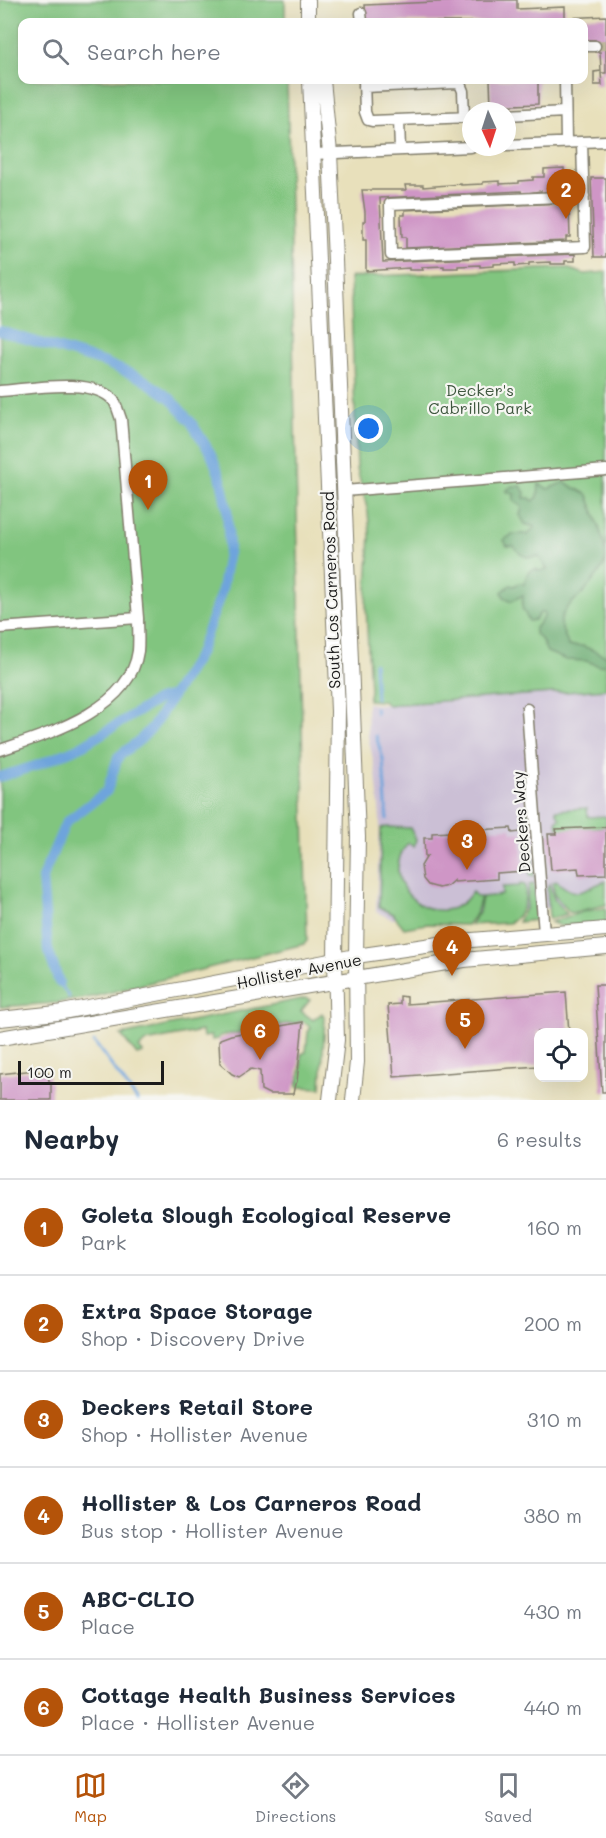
<!DOCTYPE html>
<html lang="en">
<head>
<meta charset="utf-8">
<style>
  :root { --surface:#fff; --page:#f6f6f7; --text:#1f2937; --muted:#747a83; --line:#e0e1e3; --accent:#b45309 }
  body { margin:0; font-family:Mali,sans-serif; background:var(--page); color:var(--text) }
  .controls { position:absolute; right:18px; bottom:18px; display:grid; overflow:hidden; border-radius:12px; box-shadow:0 6px 24px #0002 }
  .controls button { width:54px; height:54px; display:grid; place-items:center; padding:0; border:0; border-bottom:2px solid var(--line); background:var(--surface); color:var(--text); font:30px sans-serif }
  .compass { position:absolute; left:462px; top:102px; width:54px; height:54px; border-radius:50%; background:var(--surface); box-shadow:0 6px 24px #0002; rotate:177deg }
  .scale { position:absolute; left:18px; bottom:15px; width:146px; box-sizing:border-box; padding-left:6px; border:3px solid #1c1c1c; border-top:0; font-size:16px; line-height:21px; white-space:nowrap; color:#1c1c1c; -webkit-text-stroke:4px #f6f6f2; paint-order:stroke }
  .you { position:absolute; left:369px; top:429px; width:21px; height:21px; margin:-15px; border:4px solid #fff; border-radius:50%; background:#1a73e8; box-shadow:0 0 0 9px #1a73e833 }
  .badge { display:grid; place-items:center; width:39px; height:39px; border-radius:50%; background:var(--accent); color:#fff; font-size:20px; font-weight:700 }
  .pin { position:absolute; translate:-50% -50px; filter:drop-shadow(0 2px 3px #0008) }
  .pin::after { content:''; position:absolute; top:32px; width:21px; height:18px; background:inherit; clip-path:polygon(0 0,100% 0,50% 100%) }
  .list { margin:0; padding:0; list-style:none }
  h2 { display:flex; justify-content:space-between; align-items:center; height:78px; margin:0; padding:0 24px; font-size:26px }
  h2 small { font-size:20px; font-weight:400; color:var(--muted) }
  .list li { display:grid; grid-template-columns:39px 1fr auto; gap:18px; align-items:center; box-sizing:border-box; height:96px; padding:0 24px; border-top:2px solid var(--line) }
  .list b { display:block; font-size:22px; white-space:nowrap }
  .list p { margin:0; font-size:20px; white-space:nowrap; color:var(--muted) }
  .list em { font-size:20px; font-style:normal; color:var(--muted) }
  .icon { flex:none; width:33px; height:33px; fill:none; stroke:currentColor; stroke-width:2; stroke-linecap:round; stroke-linejoin:round }
  .map { position:relative; flex:none; width:606px; height:1100px; overflow:hidden }
  .search { position:absolute; background:var(--surface); box-shadow:0 6px 24px #0002; left:18px; right:18px; top:18px; height:66px; display:flex; align-items:center; gap:15px; box-sizing:border-box; padding:0 21px; border-radius:12px; color:var(--muted); font-size:22px }
  .sheet { height:654px; background:var(--surface) }
  nav { display:flex; justify-content:space-around; align-items:center; box-sizing:border-box; height:84px; border-top:2px solid var(--line); background:var(--surface); font-size:16px; color:var(--muted) }
  nav a { display:grid; justify-items:center; gap:3px }
  nav .on { color:var(--accent) }
  .map>svg:first-child { display:block }
</style>
</head>
<body>
<div class="map">
<svg width="606" height="1100" viewBox="0 0 606 1100">
  <rect width="100%" height="100%" fill="#f6f6f2"/>
  <filter id="ink" filterUnits="userSpaceOnUse"><feTurbulence type="fractalNoise" baseFrequency=".0167" numOctaves="2"/><feDisplacementMap in="SourceGraphic" scale="12" xChannelSelector="R" yChannelSelector="G"/><feConvolveMatrix kernelMatrix="1 2 1 2 8 2 1 2 1" color-interpolation-filters="sRGB"/></filter>
  <filter id="wash" filterUnits="userSpaceOnUse"><feTurbulence type="fractalNoise" baseFrequency=".008" numOctaves="4" result="noise"/><feDisplacementMap in="SourceGraphic" scale="24" xChannelSelector="R" yChannelSelector="G"/><feGaussianBlur stdDeviation="1.35" result="paint"/><feColorMatrix in="noise" values="0 0 0 0 0 0 0 0 0 0 0 0 0 0 0 0 0 1.4 0 .05"/><feComposite in="paint" operator="in"/></filter>
  <g filter="url(#wash)">
    <rect width="100%" height="100%" fill="#e8e0bb"/>
    <path fill="#cbbfd5" d="M606,689V904L392,919L376,912L380,820L376,773L368,736L367,703L381,705Z"/>
    <path fill="#81c57f" stroke="#4e704e" stroke-width="1.5" d="M0,0H285V22H22V80H287L307,941L304,944L92,997L56,1003L0,1007Z
      M566,268L585,274L606,272V689L388,705L382,701L368,700L370,691L366,605L370,534L368,512L357,469L350,277Z
      M587,808L588,817L606,816V827L558,830L557,820L560,819L556,810Z
      M526,812H529L534,877L530,876Z
      M389,827L410,828L416,839L414,847L408,843C372,887 443,938 472,892L477,897H481L476,914L467,925L427,924L404,928L393,914L379,907L381,828Z
      M557,881C579,903 587,886 606,881V905L570,913L555,896L552,883Z
      M520,884L525,885C527,900 523,915 509,923L470,925L479,912L482,897L502,895V887L519,886Z
      M534,884L536,920L518,922L526,907L529,885Z
      M549,884L554,899L567,914L549,919L547,888Z
      M606,908V923L560,926L551,922L585,911Z
      M306,998L310,1000L301,1011L313,1020L322,1013L325,1018L321,1088L297,1087L301,1069V1054L306,1052L308,1032L311,1027L302,1021L297,1023L285,1024L220,1036L218,1039L212,1040L211,1036L203,1037L202,1031L146,1042L139,1048L143,1053L137,1055L121,1035Z"/>
    <path fill="#68aa6e" stroke="#426345" stroke-width="1.5" d="M564,482L588,495C594,511 606,543 606,559C603,570 590,585 582,594C574,601 564,608 561,619C559,629 567,637 568,646H583L606,656V664L599,666L587,661L566,660L547,652L541,639L535,634V628L544,617V613H540L535,620L529,621L522,608L523,595L512,601L504,597L502,592L510,585L514,586L519,583L524,584L528,572L535,569L540,571L547,569L538,556C525,559 522,556 513,546H507L504,540C512,534 518,532 528,535L535,527L525,524L520,515L522,507L514,501V494L506,491L512,486H521L525,493L524,498H530L533,501L538,497L539,484L548,489Z"/>
    <g fill="none" stroke-linecap="round" stroke-linejoin="round">
      <path stroke="#6ea4dc" stroke-width="3" d="M374,663L376,698
        M375,708L376,713
        M376,736L383,759L387,819
        M59,982L69,997
        M94,1042L137,1100"/>
      <path stroke="#6ea4dc" stroke-width="10" d="M0,331L103,362L143,379L170,398L191,422L211,454L221,479L227,509L229,547L222,590L199,654L154,725L141,739L118,757L107,791L66,822L42,878L48,950L59,982
        M0,777L38,765L80,747L157,700L172,696"/>
    </g>
    <g id="blocks">
      <path fill="#cf96c6" d="M482,0H517V9L565,7V18L606,16V73H601L602,85H594V72L601,71L600,52H595V40H584V22H366L365,5Z
        M490,80H538V104L491,106Z
        M564,168L565,190L541,193V191L522,194L521,191L380,198L383,262L575,254V261H565V264H551V262L529,263V265L515,266V263L494,264V266L480,267V265L458,266V268H444V266L422,267L423,270H409V268L366,271V240H363V221H365V212L362,190H406L405,185H423V187L461,184V185L483,184V182L500,181V184L519,183V181L533,180V177H544V169Z
        M591,178H606V257H594Z
        M564,203V208L569,207L570,237H566V241L406,248V237H402L401,215H405V210Z
        M606,827V874L579,875L578,868L551,870L548,834H557L556,829Z
        M511,828L512,833L521,832L523,871L497,873V879L454,882V880L447,886L439,888L428,885L423,879L421,866L427,856L425,857L424,838H432V833L468,831V834L476,833V830Z
        M595,985H606V1092H602Z
        M566,992L569,1032H538V1066L394,1077L388,1005L400,1004V996L407,997V1004Z
        M303,1022L297,1082L295,1084L293,1094H269L261,1090L260,1071L251,1069L239,1077L232,1074L220,1063L219,1042L220,1039L231,1035Z
        M35,1070L37,1072H48L49,1081L51,1083V1100H0V1074Z"/>
    </g>
  </g>
  <g filter="url(#ink)">
    <use href="#blocks" fill-opacity="0" stroke="#827e6c" stroke-width="1.5"/>
    <g fill="none" stroke-linecap="round" stroke-linejoin="round">
      <path stroke="#bfb99b" stroke-width="10" stroke-dasharray="10 5" stroke-linecap="butt" d="M595,46L606,45"/>
      <g stroke="#827e6c" stroke-width="13">
        <path id="minor" d="M361,13L362,22
          M584,46H595
          M364,80L365,112L368,120L372,121L471,117
          M565,80L566,142
          M364,87L457,83L460,84L463,91L464,117
          M507,115L565,112
          M399,120L400,150
          M582,142C583,177 584,212 585,247L391,255L390,204L584,196
          M507,145L606,141
          M314,154L471,147
          M0,391C29,389 93,376 114,401C117,406 119,414 121,419L138,618C138,629 139,640 138,651C130,710 48,734 0,750
          M344,491L606,470
          M0,628L138,618
          M527,709L544,933"/>
      </g>
      <g stroke="#827e6c" stroke-width="16">
        <path id="major" d="M308,22V0
          M310,80L338,711L335,960L337,1040L330,1100
          M323,80L330,153L335,260L358,837L356,956L357,1062L353,1100
          M0,1019L57,1013L356,956L460,941L606,929
          M0,1038L464,960L606,947"/>
      </g>
      <use href="#minor" stroke="#fff" stroke-width="10"/>
      <use href="#major" stroke="#fff" stroke-width="14"/>
    </g>
  </g>
  <g text-anchor="middle" stroke-width="4.5" stroke-linejoin="round" paint-order="stroke">
    <g font-size="16" fill="#3f573f" stroke="#f6f6f2">
      <text x="480" y="396">Decker's<tspan x="480" dy="18">Cabrillo Park</tspan></text>
    </g>
    <g font-size="16" fill="#1c1c1c" stroke="#f6f6f2">
      <text transform="translate(331 590) rotate(-92)" y="6">South Los Carneros Road</text>
      <text transform="translate(521 822) rotate(-94)" y="6">Deckers Way</text>
      <text transform="translate(299 971) rotate(-11)" y="6">Hollister Avenue</text>
    </g>
  </g>
</svg>
<div class="controls">
<button><svg class="icon" aria-label="locate" viewBox="0 0 24 24"><circle cx="12" cy="12" r="6"/><path d="M12 2v4M12 18v4M2 12h4M18 12h4"/></svg></button>
</div>
<svg class="compass" viewBox="-18 -18 36 36"><path d="M0-13l5 13h-10z" fill="#e53935"/><path d="M0 13l5-13h-10z" fill="#747a83"/></svg>
<div class="scale">100 m</div>
<div class="you"></div>
<div class="pin badge" style="left:148px;top:510px">1</div>
<div class="pin badge" style="left:566px;top:219px">2</div>
<div class="pin badge" style="left:467px;top:870px">3</div>
<div class="pin badge" style="left:452px;top:976px">4</div>
<div class="pin badge" style="left:465px;top:1049px">5</div>
<div class="pin badge" style="left:260px;top:1060px">6</div>
<div class="search"><svg class="icon" aria-label="search" viewBox="0 0 24 24"><circle cx="10" cy="10" r="6"/><path d="M15 15l6 6"/></svg>Search here</div>
</div>
<section class="sheet">
<h2>Nearby<small>6 results</small></h2>
<ul class="list">
<li><span class="badge">1</span><div><b>Goleta Slough Ecological Reserve</b><p>Park</p></div><em>160 m</em></li>
<li><span class="badge">2</span><div><b>Extra Space Storage</b><p>Shop · Discovery Drive</p></div><em>200 m</em></li>
<li><span class="badge">3</span><div><b>Deckers Retail Store</b><p>Shop · Hollister Avenue</p></div><em>310 m</em></li>
<li><span class="badge">4</span><div><b>Hollister &amp; Los Carneros Road</b><p>Bus stop · Hollister Avenue</p></div><em>380 m</em></li>
<li><span class="badge">5</span><div><b>ABC-CLIO</b><p>Place</p></div><em>430 m</em></li>
<li><span class="badge">6</span><div><b>Cottage Health Business Services</b><p>Place · Hollister Avenue</p></div><em>440 m</em></li>
</ul>
</section>
<nav>
<a class="on"><svg class="icon" aria-label="map" viewBox="0 0 24 24"><path d="M3 6l6-2 6 2 6-2v14l-6 2-6-2-6 2zM9 4v14M15 6v14"/></svg>Map</a>
<a><svg class="icon" aria-label="directions" viewBox="0 0 24 24"><path d="M12 3l9 9-9 9-9-9zM9 14v-3h6M13 9l2 2-2 2"/></svg>Directions</a>
<a><svg class="icon" aria-label="saved" viewBox="0 0 24 24"><path d="M7 4h10v16l-5-4-5 4z"/></svg>Saved</a>
</nav>
</body>
</html>
